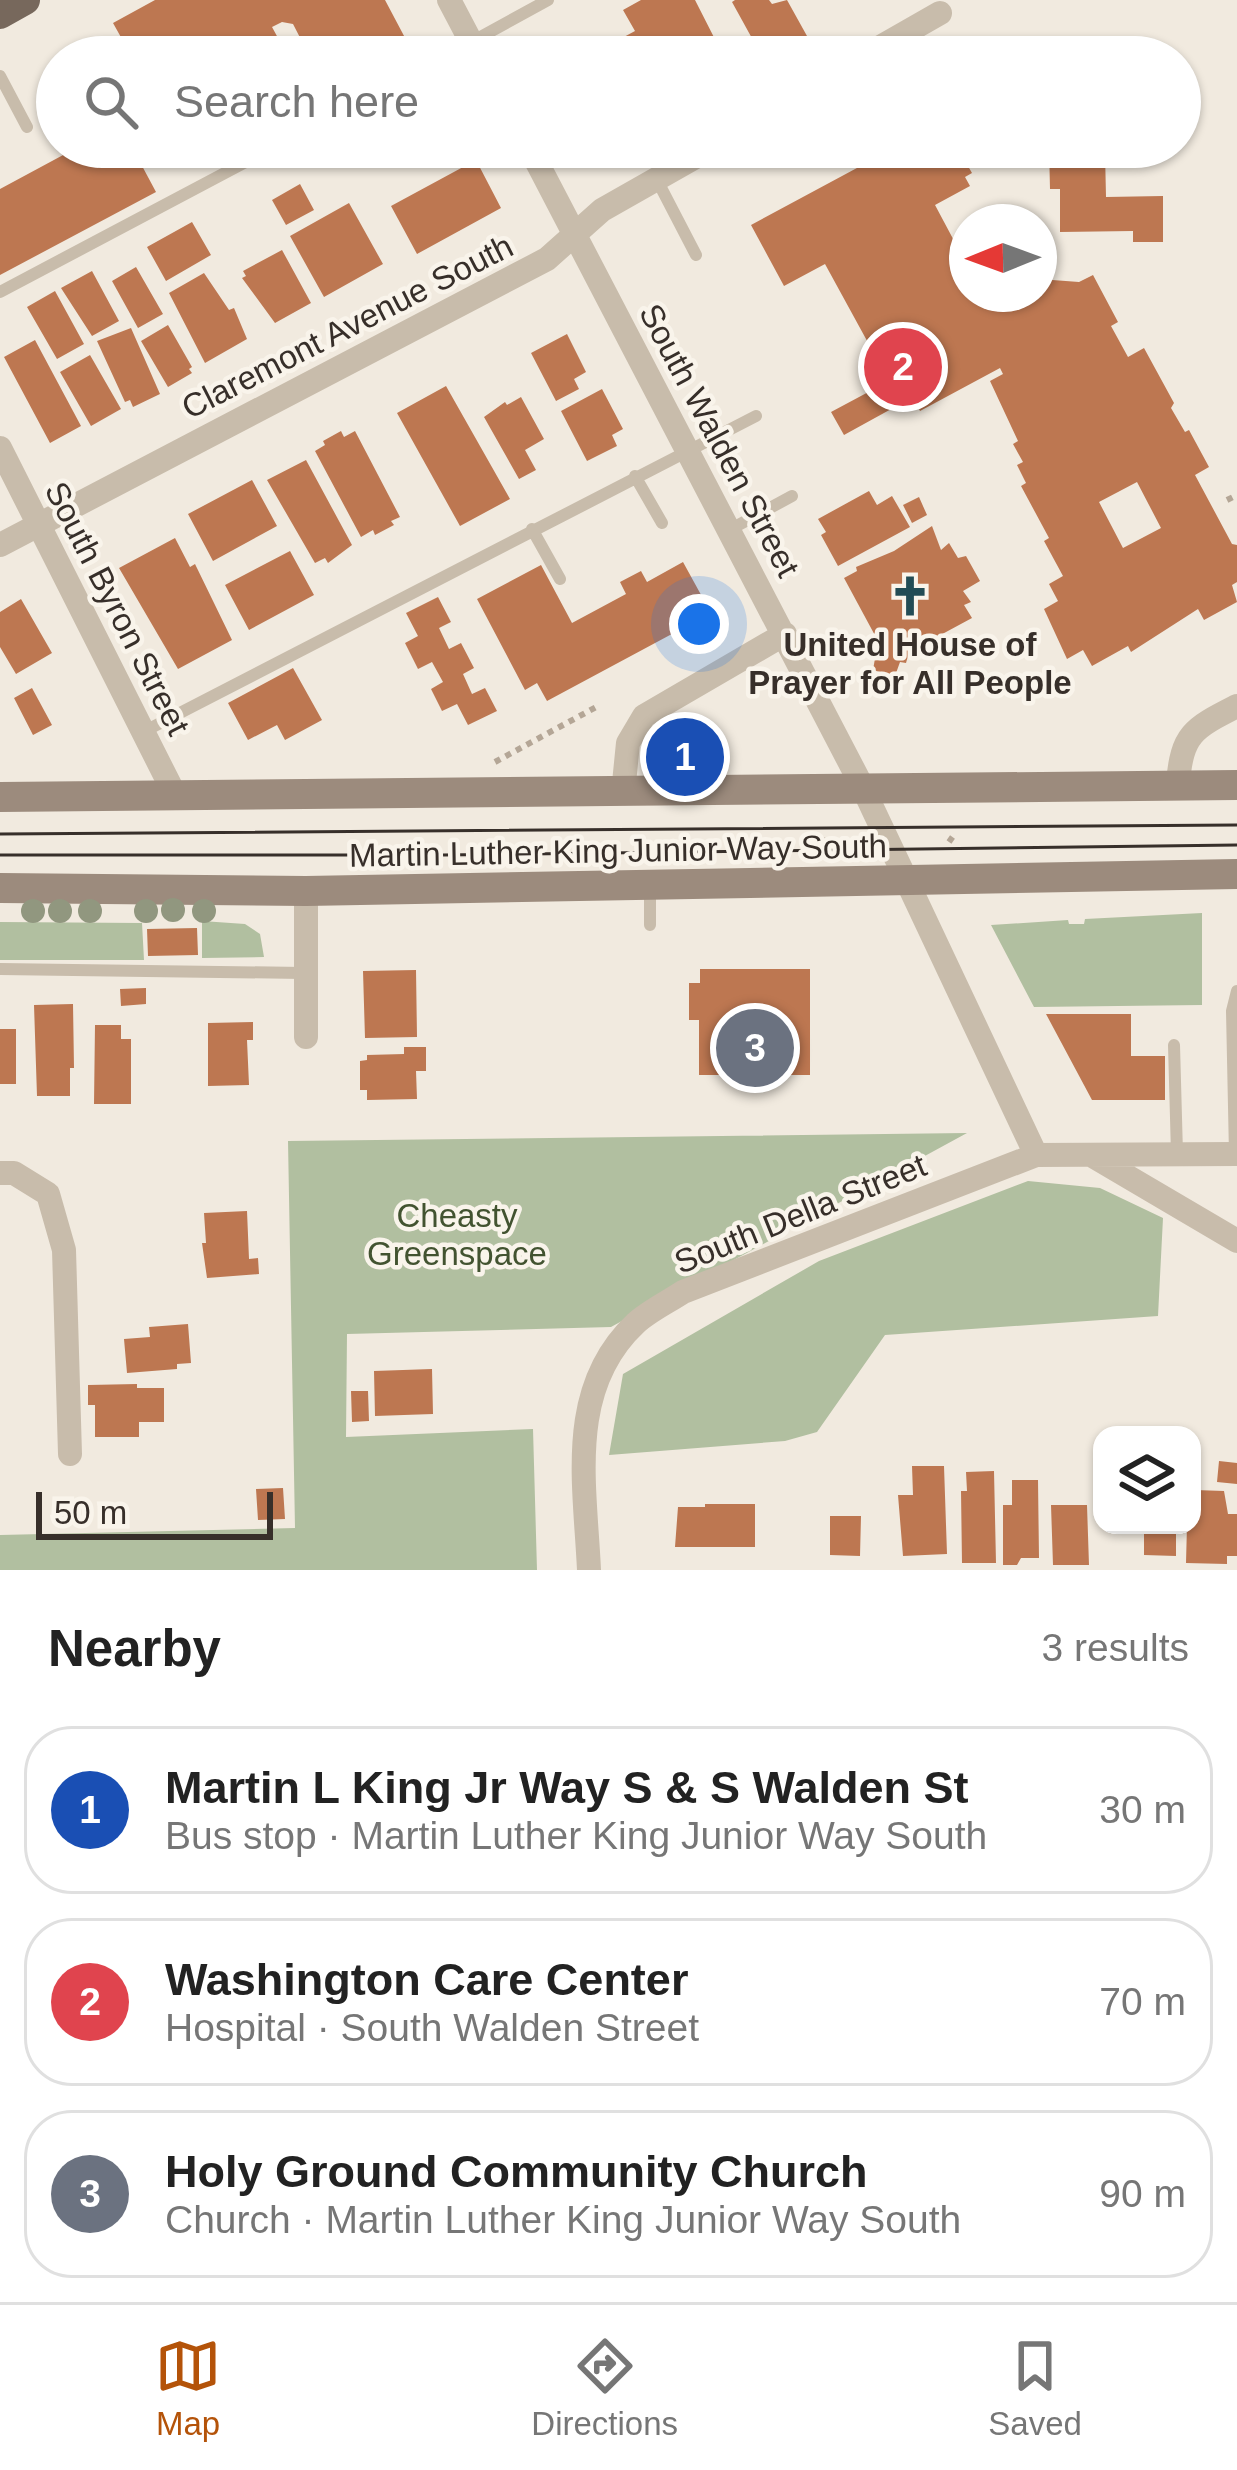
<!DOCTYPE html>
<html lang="en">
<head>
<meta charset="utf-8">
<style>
  :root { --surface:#fff; --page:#f2f2f2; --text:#222; --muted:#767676; --line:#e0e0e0; --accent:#b45309 }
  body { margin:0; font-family:Helvetica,sans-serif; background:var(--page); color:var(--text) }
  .controls { position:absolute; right:36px; bottom:36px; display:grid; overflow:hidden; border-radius:24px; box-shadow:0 3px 9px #0004 }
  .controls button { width:108px; height:108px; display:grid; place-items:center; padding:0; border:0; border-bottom:3px solid var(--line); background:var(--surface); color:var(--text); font:60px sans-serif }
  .compass { position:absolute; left:949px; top:204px; width:108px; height:108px; border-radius:50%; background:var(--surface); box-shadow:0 3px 9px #0004; rotate:269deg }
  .scale { position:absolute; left:36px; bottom:30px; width:237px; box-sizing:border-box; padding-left:12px; border:6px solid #372f2a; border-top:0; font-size:33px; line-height:42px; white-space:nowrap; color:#372f2a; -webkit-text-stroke:9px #f9f4eb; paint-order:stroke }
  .you { position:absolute; left:699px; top:624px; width:42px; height:42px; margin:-30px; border:9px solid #fff; border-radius:50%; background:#1a73e8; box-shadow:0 0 0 18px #1a73e833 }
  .badge { display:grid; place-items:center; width:78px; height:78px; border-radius:50%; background:var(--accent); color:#fff; font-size:39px; font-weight:700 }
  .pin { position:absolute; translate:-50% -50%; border:6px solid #fff; box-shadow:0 3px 12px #0006 }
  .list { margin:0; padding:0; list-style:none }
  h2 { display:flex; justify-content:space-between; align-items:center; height:156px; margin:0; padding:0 48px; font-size:51px }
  h2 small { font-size:39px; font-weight:400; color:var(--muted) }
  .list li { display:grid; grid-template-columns:78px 1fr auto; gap:36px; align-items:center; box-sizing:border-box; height:168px; margin:0 24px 24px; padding:0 24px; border:3px solid var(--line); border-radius:48px }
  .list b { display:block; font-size:45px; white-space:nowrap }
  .list p { margin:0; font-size:39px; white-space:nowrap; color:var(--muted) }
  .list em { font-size:39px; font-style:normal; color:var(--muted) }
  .icon { flex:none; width:66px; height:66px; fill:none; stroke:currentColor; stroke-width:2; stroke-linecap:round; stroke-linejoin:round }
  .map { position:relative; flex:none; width:1237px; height:1570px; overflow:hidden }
  .search { position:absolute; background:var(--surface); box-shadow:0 3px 9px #0004; left:36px; right:36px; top:36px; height:132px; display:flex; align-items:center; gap:30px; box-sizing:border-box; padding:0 42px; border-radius:66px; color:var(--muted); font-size:45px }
  .sheet { height:732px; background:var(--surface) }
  nav { display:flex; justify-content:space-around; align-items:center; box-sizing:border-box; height:168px; border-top:3px solid var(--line); background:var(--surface); font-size:33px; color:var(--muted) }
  nav a { display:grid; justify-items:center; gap:6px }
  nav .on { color:var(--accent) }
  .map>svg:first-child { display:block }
</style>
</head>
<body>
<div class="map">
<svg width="1237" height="1570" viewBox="0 0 1237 1570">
  <rect width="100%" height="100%" fill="#f1eadf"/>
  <path fill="#b1bfa0" d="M1202,913V1005L1034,1007L991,925L1068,920L1069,924H1084L1085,919Z
    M202,921L245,924L260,934L264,957L202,958Z
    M0,922L142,923L144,960H0Z
    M967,1133L611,1327L347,1334L346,1437L533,1429L537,1570H0V1535L295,1528L288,1141Z
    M1028,1181L1100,1188L1163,1218L1158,1316L885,1335L817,1432L785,1441L609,1455L623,1374L819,1261Z"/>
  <path fill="#bd7751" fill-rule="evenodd" d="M155,0H385L412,51L402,57H310L293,24L282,22L272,27L278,38L243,57H132L113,23Z
    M641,0H695L724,57H632L622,38L635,31L623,10Z
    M735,0H769L772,4L787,0L812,45L789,57H747L759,51L732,2Z
    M78,147H85L97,168L133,149L156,192L0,275V189Z
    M896,147H957L972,173L965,177L970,186L935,205L967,265V294H983L992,311L1017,294H1039V279L1079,282L1093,275L1118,322L1111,326L1128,357L1144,348L1174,403L1171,408L1185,432L1189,430L1209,467L1195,475L1232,544L1237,545V582L1232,585L1237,602L1204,620L1198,609L1131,652L1128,646L1092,666L1083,650L1067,659L1044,609L1058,601L1049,584L1063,576L1044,541L1049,538L1021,486L1026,483L1017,465L1023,462L1013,444L1018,441L990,381L1003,374L1000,368L920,411L913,397L844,435L831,412L889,381L825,264L784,286L751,225ZM1137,482L1161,528L1123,548L1099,502Z
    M1049,147H1101V152H1105L1106,197L1163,196V242H1133V231L1060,232V189H1050Z
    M476,160L501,208L417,254L391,206Z
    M300,184L314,210L286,225L272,200Z
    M349,203L383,264L324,297L290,236Z
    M192,222L211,255L166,281L147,247Z
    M282,250L311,303L275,323L242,278L246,276L243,271Z
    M136,267L163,314L138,328L112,281Z
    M92,271L119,321L92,336L61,288Z
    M204,273L229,310L234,308L247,339L205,363L169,293Z
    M55,291L84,344L57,359L27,307Z
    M168,325L192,367L189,369L192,373L168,387L141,341Z
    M131,328L160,394L133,407L130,400L125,402L97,341Z
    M567,334L586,372L574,379L579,389L556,401L531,353Z
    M35,340L81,426L50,443L4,357Z
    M90,355L121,409L91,426L60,372Z
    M446,386L510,499L460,526L397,413Z
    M602,389L623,429L612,435L617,446L587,461L561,411Z
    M521,397L544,439L525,450L536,470L519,479L484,417L505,402L507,405Z
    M341,431L344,437L355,431L400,517L391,521L394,525L375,535L373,530L361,537L315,451L325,445L323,441Z
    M306,460L352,545L328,563L325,558L315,563L267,480Z
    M252,480L277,526L213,561L188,514Z
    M869,491L877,505L892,496L910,527L838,566L821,535L826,532L818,519Z
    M919,497L927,515L912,523L903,505Z
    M932,526L941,550L949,543L958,558L966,556L980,581L963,591L971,602L964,605L972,618L909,652L906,663L900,662L895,676L873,670L878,641L844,578L857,571L856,567L894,551Z
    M175,538L190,567L195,564L232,640L178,669L119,568Z
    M290,551L314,595L249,630L225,585Z
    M683,562L711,613L547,701L537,683L525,690L477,599L541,565L572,623L626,594L620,582L641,571L647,582Z
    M438,597L451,622L439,628L449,649L461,643L474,668L463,674L472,694L485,688L497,711L468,725L457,704L442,711L431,689L443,682L432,662L418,669L405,643L418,636L406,613Z
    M21,599L52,653L16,674L0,647V612Z
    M293,668L322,720L285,740L277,725L248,740L228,703Z
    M32,688L52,725L33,735L14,698Z
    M197,928L198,955L148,956L147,929Z
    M700,969H810V1075H699V1020H689V983H700Z
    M416,970L417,1037L365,1038L363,971Z
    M146,988V1004L121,1006L120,989Z
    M73,1004L74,1068H70V1096H37L34,1005Z
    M1046,1014H1131V1056H1165V1100H1092Z
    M253,1022V1040H247L249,1085L208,1086V1023Z
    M95,1025H121V1039H131V1104H94Z
    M0,1029H16V1084H0Z
    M404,1047H426V1071H416L417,1099L367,1100V1090H360V1061L367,1060V1055L404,1054Z
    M247,1211L249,1259L258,1258L259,1274L207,1278L202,1243H206L204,1213Z
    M188,1324L191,1363L177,1364V1369L127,1373L124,1339L150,1337L149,1327Z
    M432,1369L433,1414L375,1416L374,1371Z
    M137,1384V1388H164V1422H139V1437H95V1405H88V1385Z
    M351,1391H368L369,1421L352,1422Z
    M1219,1461L1237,1463V1484L1217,1482Z
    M912,1466H944L947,1554L903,1556L898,1495H913Z
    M994,1471L996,1563H962L961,1491H967L966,1472Z
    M1012,1480H1038L1039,1558H1021L1017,1565H1003V1505H1012Z
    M283,1488L285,1519L258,1520L256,1489Z
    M1195,1490L1224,1491L1228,1514H1237V1556H1227V1564L1186,1563L1187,1525H1192Z
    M705,1504H755V1547H675L678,1507H705Z
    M1051,1505H1087L1089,1565H1053Z
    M830,1516H861L860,1556L830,1555Z
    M1144,1525H1176V1556L1144,1555Z"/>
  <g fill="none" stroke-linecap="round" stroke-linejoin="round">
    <path stroke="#b4a696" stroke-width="6" stroke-dasharray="6 6" stroke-linecap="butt" d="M1227,500L1237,495
      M495,762L598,706
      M949,842L954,835
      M824,844L829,836"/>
    <path stroke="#c8bcab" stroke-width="12" d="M444,57L548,0
      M0,76L27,127
      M656,178L696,255
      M0,292L274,147
      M635,476L662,523
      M532,529L560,579
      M731,529L792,496
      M143,732L756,416
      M650,887V925
      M0,969L303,973
      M1174,1045L1177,1154
      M1235,1154L1232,1011L1237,991"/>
    <path stroke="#c8bcab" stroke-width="24" d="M449,0L479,57
      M863,57L940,13
      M529,147L862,786L1036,1155
      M0,448L176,797
      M0,545L547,259L602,210L713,147
      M1178,783C1182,733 1194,728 1237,706
      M623,793L628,743L644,716L785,634
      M306,891V1037
      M1091,1155L1237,1241
      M0,1173H14L48,1194L64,1250L70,1454
      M589,1570C585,1483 566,1388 636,1323C649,1311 668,1302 683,1292L1036,1155L1237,1154"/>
    <path stroke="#9c8b7d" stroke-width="30" d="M0,797L1237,785
      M0,888L306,891L1237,874"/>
    <path stroke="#77685c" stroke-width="30" d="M0,14L25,0"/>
    <path stroke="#372f2a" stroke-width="3" d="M0,834L1237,825
      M0,855H443L1237,845"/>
  </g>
  <g fill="#91977f">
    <circle cx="173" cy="910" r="12"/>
    <circle cx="33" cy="911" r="12"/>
    <circle cx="60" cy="911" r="12"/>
    <circle cx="90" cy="911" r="12"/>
    <circle cx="146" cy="911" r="12"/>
    <circle cx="204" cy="911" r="12"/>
  </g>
  <defs>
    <g id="church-bare" transform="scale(3.24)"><path d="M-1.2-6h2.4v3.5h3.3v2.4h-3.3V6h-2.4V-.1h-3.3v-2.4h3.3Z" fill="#224c55" stroke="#f9f4eb" stroke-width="2.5" paint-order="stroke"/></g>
  </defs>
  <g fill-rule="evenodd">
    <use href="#church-bare" x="910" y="596"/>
  </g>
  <g text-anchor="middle" stroke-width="9" stroke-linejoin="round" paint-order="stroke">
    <g font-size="33" fill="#372f2a" stroke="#f9f4eb">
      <text transform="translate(347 326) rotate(-27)" y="12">Claremont Avenue South</text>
      <text transform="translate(720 440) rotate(62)" y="12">South Walden Street</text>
      <text transform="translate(118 608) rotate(63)" y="12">South Byron Street</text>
      <text transform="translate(618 850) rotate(-1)" y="12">Martin Luther King Junior Way South</text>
      <text transform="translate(800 1213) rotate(-22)" y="12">South Della Street</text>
    </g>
    <g font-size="33" font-weight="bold" fill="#372f2a" stroke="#f9f4eb">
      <text x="910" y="656">United House of<tspan x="910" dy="38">Prayer for All People</tspan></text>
    </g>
    <g font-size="33" fill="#425330" stroke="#f9f4eb">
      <text x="457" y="1227">Cheasty<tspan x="457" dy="38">Greenspace</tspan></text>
    </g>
  </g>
</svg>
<div class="controls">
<button><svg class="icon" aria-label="layers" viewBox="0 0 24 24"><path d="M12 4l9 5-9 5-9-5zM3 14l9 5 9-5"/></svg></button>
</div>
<svg class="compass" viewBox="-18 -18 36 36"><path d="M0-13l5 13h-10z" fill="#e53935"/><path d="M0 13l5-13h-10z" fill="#767676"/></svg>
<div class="scale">50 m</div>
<div class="you"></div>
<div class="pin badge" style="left:685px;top:757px;background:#1a4fb4">1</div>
<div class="pin badge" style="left:903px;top:367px;background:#e0444e">2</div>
<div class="pin badge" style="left:755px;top:1048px;background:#6b7280">3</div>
<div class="search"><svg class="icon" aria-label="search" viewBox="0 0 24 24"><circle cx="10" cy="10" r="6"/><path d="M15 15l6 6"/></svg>Search here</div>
</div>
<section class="sheet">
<h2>Nearby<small>3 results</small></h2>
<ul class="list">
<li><span class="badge" style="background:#1a4fb4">1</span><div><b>Martin L King Jr Way S &amp; S Walden St</b><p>Bus stop · Martin Luther King Junior Way South</p></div><em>30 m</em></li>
<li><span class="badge" style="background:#e0444e">2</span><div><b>Washington Care Center</b><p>Hospital · South Walden Street</p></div><em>70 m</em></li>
<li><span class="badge" style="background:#6b7280">3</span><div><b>Holy Ground Community Church</b><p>Church · Martin Luther King Junior Way South</p></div><em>90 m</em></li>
</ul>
</section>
<nav>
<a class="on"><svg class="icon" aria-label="map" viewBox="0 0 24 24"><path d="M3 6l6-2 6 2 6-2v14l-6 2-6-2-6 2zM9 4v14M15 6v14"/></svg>Map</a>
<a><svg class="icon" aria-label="directions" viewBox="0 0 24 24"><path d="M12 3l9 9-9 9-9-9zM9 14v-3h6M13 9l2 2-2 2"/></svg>Directions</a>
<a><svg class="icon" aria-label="saved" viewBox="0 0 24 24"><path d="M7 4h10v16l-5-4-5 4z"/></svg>Saved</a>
</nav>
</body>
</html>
